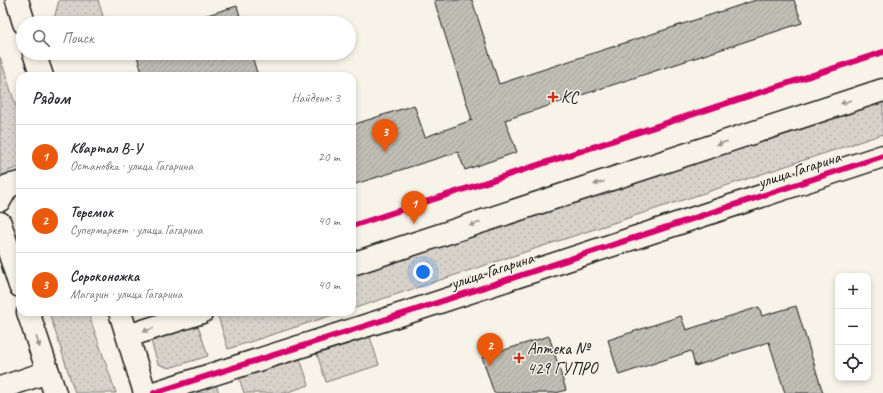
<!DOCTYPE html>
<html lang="ru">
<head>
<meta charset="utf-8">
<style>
  :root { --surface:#fff; --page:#f7f7f7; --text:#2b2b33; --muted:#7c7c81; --line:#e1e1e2; --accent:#ea580c }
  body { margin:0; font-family:Caveat,sans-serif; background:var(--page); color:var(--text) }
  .controls { position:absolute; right:12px; bottom:12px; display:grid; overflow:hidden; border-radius:8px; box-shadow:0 2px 6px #0003 }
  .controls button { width:36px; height:36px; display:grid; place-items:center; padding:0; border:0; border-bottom:1px solid var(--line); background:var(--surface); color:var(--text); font:20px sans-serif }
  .you { position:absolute; left:423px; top:272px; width:14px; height:14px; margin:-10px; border:3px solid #fff; border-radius:50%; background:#1a73e8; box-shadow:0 0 0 6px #1a73e833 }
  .badge { display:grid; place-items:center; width:26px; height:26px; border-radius:50%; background:var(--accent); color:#fff; font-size:13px; font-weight:700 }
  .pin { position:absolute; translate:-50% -33px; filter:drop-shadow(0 1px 2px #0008) }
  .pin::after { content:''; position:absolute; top:21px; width:14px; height:12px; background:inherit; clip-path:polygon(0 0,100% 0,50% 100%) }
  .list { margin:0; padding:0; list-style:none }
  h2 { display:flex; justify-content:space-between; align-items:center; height:52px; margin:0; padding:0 16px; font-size:17px }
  h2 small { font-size:13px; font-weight:400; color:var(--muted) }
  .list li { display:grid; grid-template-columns:26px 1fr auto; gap:12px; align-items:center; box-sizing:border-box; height:64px; padding:0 16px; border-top:1px solid var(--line) }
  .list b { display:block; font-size:15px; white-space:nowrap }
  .list p { margin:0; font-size:13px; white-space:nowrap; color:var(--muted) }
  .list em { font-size:13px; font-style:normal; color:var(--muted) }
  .icon { flex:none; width:22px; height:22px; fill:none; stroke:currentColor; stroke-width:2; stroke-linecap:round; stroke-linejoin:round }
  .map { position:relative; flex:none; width:883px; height:393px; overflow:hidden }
  .search { position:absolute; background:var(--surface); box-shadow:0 2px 6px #0003; left:16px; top:16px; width:340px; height:44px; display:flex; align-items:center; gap:10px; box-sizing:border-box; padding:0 14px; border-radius:22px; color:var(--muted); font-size:15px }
  .panel { position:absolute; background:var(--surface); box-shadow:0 2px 6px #0003; left:16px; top:72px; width:340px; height:244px; border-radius:12px }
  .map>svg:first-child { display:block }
</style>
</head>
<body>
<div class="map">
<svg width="883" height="393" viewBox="0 0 883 393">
  <defs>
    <pattern id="grass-dots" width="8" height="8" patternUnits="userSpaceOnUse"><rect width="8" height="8" fill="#d7d3cb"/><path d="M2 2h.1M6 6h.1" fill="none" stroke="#b8b5ae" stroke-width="1.8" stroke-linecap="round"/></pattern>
    <pattern id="building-hatch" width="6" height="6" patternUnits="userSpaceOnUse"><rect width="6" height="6" fill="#c0beb5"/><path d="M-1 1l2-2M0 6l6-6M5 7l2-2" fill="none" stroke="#a4a39b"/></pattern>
  </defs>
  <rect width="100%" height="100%" fill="#f7f3e8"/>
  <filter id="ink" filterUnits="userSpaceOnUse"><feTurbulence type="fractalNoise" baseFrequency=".025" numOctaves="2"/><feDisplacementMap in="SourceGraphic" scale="8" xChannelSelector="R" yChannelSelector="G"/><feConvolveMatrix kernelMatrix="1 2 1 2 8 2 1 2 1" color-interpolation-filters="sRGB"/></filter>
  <g filter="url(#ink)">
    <path fill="url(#grass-dots)" stroke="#7a7874" d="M59,0H98L105,23H53Z
      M0,57L20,119V167L8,171L4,180L0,169Z
      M883,98V134L352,309V272Z
      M49,312H88L116,393H75Z
      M229,312H342L228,349L218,316Z
      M197,323L208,356L169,368L158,364L151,341L156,335Z
      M370,337L379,365L326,382L317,354Z
      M298,353L309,385L285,393H244L237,372Z
      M214,379L219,393H169Z"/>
    <path fill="url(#building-hatch)" stroke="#1c1c1c" d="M434,0H472L499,84L756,0H794L802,23L505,120L517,152L465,170L458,152L352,185V125L414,105L425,137L472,120Z
      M237,6L242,23H194V19Z
      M136,53H251L258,76H143Z
      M796,306L823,393H785L769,342L695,366L691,351L619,375L608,340L681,316L686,330L759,307L762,316Z
      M549,336L566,390L556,393H494L482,357Z"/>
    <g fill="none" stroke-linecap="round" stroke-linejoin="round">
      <g stroke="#1c1c1c" stroke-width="25">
        <path id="minor" d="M352,264L883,90
          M128,336L202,312
          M154,393L415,310L883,156"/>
      </g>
      <g stroke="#1c1c1c" stroke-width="25">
        <path id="tertiary" d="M0,388L48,372"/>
      </g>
      <g stroke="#1c1c1c" stroke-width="25">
        <path id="secondary" d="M17,0L24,23
          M34,53L42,76
          M0,200L8,186L20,183
          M0,223L20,286
          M28,312L55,393
          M120,312L145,393"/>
      </g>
      <use href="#minor" stroke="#f7f3e8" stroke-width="22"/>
      <use href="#tertiary" stroke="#f7f3e8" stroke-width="22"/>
      <use href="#secondary" stroke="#f7f3e8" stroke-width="22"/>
      <g stroke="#f7f3e8" stroke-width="8">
        <path id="cycleway" d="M352,226L883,52
          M154,393L415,310L883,156"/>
      </g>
      <use href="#cycleway" stroke="#d6006c" stroke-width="6"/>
    </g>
    <defs><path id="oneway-solid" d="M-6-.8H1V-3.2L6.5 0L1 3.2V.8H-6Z"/></defs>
    <g fill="#94928c">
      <use href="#oneway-solid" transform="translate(846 102) rotate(161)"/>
      <use href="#oneway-solid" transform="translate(722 143) rotate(162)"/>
      <use href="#oneway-solid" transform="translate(599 183) rotate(162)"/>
      <use href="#oneway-solid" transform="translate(475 224) rotate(162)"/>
      <use href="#oneway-solid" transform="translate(148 330) rotate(162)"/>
      <use href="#oneway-solid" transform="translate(38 342) rotate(72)"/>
    </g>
  </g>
  <g fill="#c8321e" stroke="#f7f3e8" stroke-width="1.5">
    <path d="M551 91h4v4h4v4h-4v4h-4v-4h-4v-4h4z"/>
    <path d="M517 352h4v4h4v4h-4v4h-4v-4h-4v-4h4z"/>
  </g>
  <g text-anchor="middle" stroke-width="3" stroke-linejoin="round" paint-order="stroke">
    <g font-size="17" fill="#1c1c1c" stroke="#f7f3e8" text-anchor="start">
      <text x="561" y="103">КС</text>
      <text x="527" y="354">Аптека №<tspan x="527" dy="20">429 ГУПРО</tspan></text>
    </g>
    <g font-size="17" fill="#1c1c1c" stroke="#f7f3e8">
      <text transform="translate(799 169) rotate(-18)" y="6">улица Гагарина</text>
      <text transform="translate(492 270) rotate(-18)" y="6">улица Гагарина</text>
    </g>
  </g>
</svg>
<div class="controls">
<button>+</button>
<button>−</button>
<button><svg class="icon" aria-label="locate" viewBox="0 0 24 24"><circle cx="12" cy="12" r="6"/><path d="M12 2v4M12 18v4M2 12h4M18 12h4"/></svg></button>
</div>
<div class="you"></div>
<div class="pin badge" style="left:414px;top:224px">1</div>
<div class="pin badge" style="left:490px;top:366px">2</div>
<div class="pin badge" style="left:385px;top:152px">3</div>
<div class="search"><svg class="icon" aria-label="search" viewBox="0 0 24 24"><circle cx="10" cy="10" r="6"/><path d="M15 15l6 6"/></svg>Поиск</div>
<section class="panel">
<h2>Рядом<small>Найдено: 3</small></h2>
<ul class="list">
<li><span class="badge">1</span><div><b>Квартал В-У</b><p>Остановка · улица Гагарина</p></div><em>20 m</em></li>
<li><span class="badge">2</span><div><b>Теремок</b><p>Супермаркет · улица Гагарина</p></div><em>40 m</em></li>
<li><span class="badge">3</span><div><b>Сороконожка</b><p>Магазин · улица Гагарина</p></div><em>40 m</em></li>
</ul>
</section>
</div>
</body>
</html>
